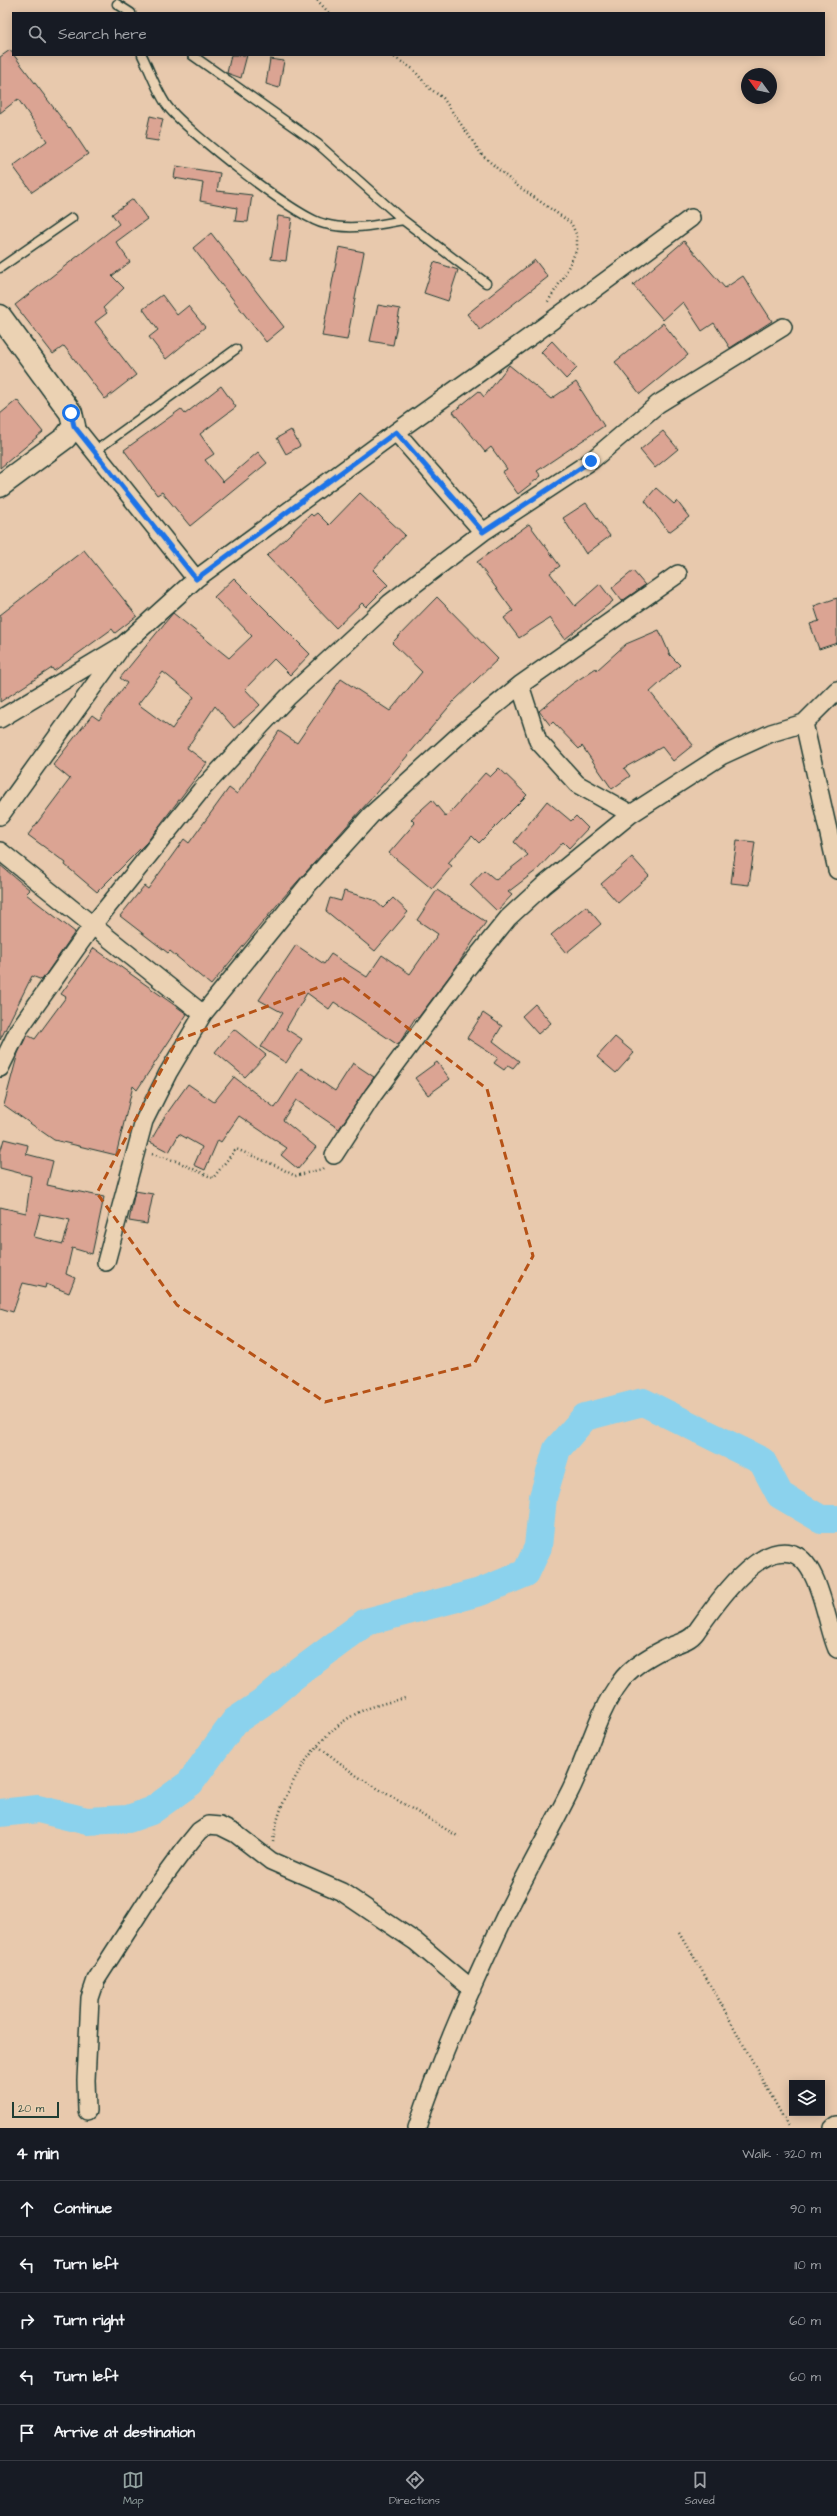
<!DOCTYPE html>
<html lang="en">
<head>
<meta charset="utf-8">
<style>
  :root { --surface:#171b24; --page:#20242c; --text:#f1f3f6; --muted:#9ea1a6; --line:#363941; --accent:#92a19f }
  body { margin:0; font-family:"Architects Daughter",sans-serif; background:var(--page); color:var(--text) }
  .controls { position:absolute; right:12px; bottom:12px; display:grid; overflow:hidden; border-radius:0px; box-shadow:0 2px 10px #0003 }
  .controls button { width:36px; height:36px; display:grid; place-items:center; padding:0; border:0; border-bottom:1px solid var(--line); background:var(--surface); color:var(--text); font:20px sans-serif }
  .compass { position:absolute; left:741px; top:68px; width:36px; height:36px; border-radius:50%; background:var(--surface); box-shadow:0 2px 10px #0003; rotate:303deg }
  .scale { position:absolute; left:12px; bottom:10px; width:47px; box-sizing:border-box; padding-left:4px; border:2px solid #1f3d34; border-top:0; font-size:11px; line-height:14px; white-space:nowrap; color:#1f3d34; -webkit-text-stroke:3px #ebd2b3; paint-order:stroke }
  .stop { position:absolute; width:12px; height:12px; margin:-9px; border:3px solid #1a73e8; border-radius:50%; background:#fff }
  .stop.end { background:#1a73e8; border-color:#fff; box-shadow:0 1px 4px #0008 }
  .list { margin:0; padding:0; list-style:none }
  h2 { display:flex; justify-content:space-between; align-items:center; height:52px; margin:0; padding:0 16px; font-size:17px }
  h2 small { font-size:13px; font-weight:400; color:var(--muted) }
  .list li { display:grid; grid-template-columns:26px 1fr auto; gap:12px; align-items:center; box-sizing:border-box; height:56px; padding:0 16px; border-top:1px solid var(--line) }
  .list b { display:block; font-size:15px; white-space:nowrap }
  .list em { font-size:13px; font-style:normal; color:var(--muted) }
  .icon { flex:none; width:22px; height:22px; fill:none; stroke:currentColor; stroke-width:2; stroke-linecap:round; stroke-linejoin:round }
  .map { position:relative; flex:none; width:837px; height:2128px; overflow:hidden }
  .search { position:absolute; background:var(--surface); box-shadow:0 2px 10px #0003; left:12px; right:12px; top:12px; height:44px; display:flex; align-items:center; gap:10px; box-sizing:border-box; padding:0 14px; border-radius:0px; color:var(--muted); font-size:15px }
  .sheet { height:332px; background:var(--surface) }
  nav { display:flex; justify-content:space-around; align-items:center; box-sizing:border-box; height:56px; border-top:1px solid var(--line); background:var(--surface); font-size:11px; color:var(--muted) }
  nav a { display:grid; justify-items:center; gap:2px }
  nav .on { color:var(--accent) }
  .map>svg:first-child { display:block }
</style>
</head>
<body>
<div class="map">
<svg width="837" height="2128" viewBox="0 0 837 2128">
  <rect width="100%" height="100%" fill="#e8c9ad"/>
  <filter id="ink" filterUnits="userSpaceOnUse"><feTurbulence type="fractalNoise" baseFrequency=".025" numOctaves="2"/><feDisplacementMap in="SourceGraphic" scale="8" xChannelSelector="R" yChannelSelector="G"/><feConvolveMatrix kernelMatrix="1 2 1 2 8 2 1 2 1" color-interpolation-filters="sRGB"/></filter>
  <g filter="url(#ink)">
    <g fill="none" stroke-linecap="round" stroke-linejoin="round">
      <path stroke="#8bd2ed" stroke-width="28" d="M0,1813L38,1809L87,1821L128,1819L151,1811L190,1783L235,1721L262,1703L290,1679L366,1622L480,1592L526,1573L538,1547L543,1497L557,1449L585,1417L643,1402L762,1461L780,1495L821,1519H837"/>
    </g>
    <path fill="#dba493" stroke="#1f3d34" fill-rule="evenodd" d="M10,50L69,128L70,127L88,154L32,192L13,166L47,141L18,99L0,113V57Z
      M231,55H247L241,78L227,73Z
      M270,59L284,61L279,88L266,84Z
      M150,116L163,119L158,141L145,139Z
      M176,166L220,173L217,191L252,195L248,222L235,221L237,208L200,201L203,183L174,178Z
      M133,199L147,219L116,242L130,262L112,276L124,288L103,308L107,313L95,322L136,375L105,399L64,346L53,354L15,305L119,224L112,214Z
      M278,216L292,218L286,261L271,259Z
      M211,233L284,327L266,342L193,248Z
      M684,241L725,288L743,276L772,321L730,348L714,323L702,331L683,302L663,320L633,285Z
      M339,247L364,252L347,340L322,336Z
      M535,260L548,277L480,330L467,314Z
      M434,262L458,270L448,301L424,293Z
      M162,295L177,315L188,306L205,327L166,359L149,337L158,330L143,309Z
      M378,305L400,309L393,345L370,341Z
      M663,323L688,355L640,394L615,362Z
      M552,341L577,368L566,379L541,352Z
      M509,365L551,399L576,382L604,426L537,471L541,476L518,494L502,472L507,469L491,447L485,452L453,412L479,391L484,397Z
      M221,386L236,407L200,434L214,454L205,460L223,482L258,452L267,463L190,526L162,492L157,495L124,450L181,409L185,414Z
      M17,400L43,432L0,468V414Z
      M291,430L300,446L286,454L277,438Z
      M663,431L678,449L655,468L640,450Z
      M656,488L674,504L677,501L689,517L669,532L645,501Z
      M360,493L405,535L373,570L388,585L366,607L362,603L336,628L267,556L311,514L313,516L317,513L329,525Z
      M586,503L610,536L586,554L563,518Z
      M529,524L560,566L550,573L575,606L600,584L613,601L565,639L550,618L519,638L504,618L513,611L477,562Z
      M84,550L137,616L115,633L112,629L54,671L52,668L0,702V615Z
      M633,571L645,585L622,601L612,588Z
      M234,578L310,654L290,675L274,659L245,689L260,705L234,728L215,706L187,748L207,763L147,842L97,892L65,865L66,863L28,835L70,779L53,765L92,715L99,720L127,683L120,678L173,613L229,658L252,636L214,597ZM163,672L194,697L172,729L138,704Z
      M437,597L498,659L453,702L370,800L282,899L211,985L170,951L168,953L120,916L144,886L148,889L184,839L189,843L229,788L237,794L279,731L297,743L341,679L390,711L422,672L392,643Z
      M837,598V643L819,649L810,624L819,621L814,606Z
      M659,630L670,655L680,665L650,692L693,745L673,761L662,747L624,768L630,776L612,789L582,746L579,749L553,722L550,725L539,711L572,684L596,668L597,670L626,644Z
      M499,768L527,795L479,843L472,836L448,863L452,866L432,889L389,853L415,823L411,819L432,800L446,817L485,773L490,777Z
      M547,801L571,821L576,816L588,828L569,848L563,842L537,870L508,892L512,895L497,911L470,885L484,870L496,880L528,855L514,842Z
      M737,840L755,842L749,885L731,883Z
      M632,857L649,876L618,903L601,884Z
      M0,865L30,890L26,894L75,932L42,980L32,976L0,1040Z
      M437,890L486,922L454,970L418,1018L416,1017L398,1045L334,1002L329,1009L307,993L286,1029L302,1039L286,1063L261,1047L283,1013L259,1000L296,945L324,964L331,954L367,977L382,955L410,974L438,934L417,920Z
      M344,891L374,900L383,908L393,898L408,912L375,951L326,911L330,898L341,901Z
      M586,906L601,924L566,953L551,935Z
      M94,948L187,1014L137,1090L133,1086L116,1155L54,1140L4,1105L18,1053L27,1035L35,1039L66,997L61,994Z
      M535,1004L551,1023L538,1034L522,1016Z
      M483,1013L502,1026L493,1041L519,1061L513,1068L508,1065L504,1070L494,1063L498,1058L467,1038Z
      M234,1029L266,1055L245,1077L215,1052Z
      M615,1037L634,1053L616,1073L597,1057Z
      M437,1062L450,1079L428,1095L415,1078Z
      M353,1063L374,1077L339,1129L296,1100L283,1120L316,1147L298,1169L281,1155L287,1148L239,1116L221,1142L218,1140L205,1170L194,1165L202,1147L179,1134L169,1152L150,1142L165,1116L188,1084L214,1102L234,1077L275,1108L301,1068L335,1091Z
      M4,1139L28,1145L26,1154L53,1161L47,1185L104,1197L92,1254L72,1248L66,1274L75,1278L69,1293L46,1284L45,1288L23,1283L13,1312L0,1308V1207L26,1213L31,1176L0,1168V1153ZM40,1214L70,1220L63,1244L34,1237Z
      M135,1191L153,1194L147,1224L129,1221Z"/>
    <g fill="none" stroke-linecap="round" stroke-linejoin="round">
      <g stroke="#1f3d34" stroke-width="11">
        <path id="lane" d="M117,4L131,13
          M142,55C150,71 157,92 168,107C187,131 296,218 325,224C351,231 377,225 403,220
          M192,55L318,144L403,220L486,283
          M0,268L72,218
          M95,451L236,349"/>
      </g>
      <g stroke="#1f3d34" stroke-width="20">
        <path id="street" d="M74,426L196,579
          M396,432L483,532
          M520,685L538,741L577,784L631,814
          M0,719L123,645L196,579L396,432L531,336L691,218
          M804,723L837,870
          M0,816L118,652
          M0,851L203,1014
          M0,1068L19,1029L92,926L202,789L288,697L390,603L483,532L591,461L658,404L783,327
          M334,1155L373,1095L466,970L508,918L544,885L631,814L721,756L771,733L804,723L837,690
          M106,1262L144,1121L168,1073L203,1014L306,887L371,815L457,737L520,685L678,574
          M87,2111L86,2080L90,1998L96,1980L150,1896L186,1847L199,1831L208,1825L220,1826L236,1834L271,1861L342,1892L416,1942L472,1989
          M417,2128C441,2055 473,1984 506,1914C527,1872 550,1831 571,1789C588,1754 597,1712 621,1681C630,1668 650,1656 664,1649C675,1643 688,1643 696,1632C713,1608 755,1545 790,1553C820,1559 826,1625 837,1649
          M833,2128L837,2125"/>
      </g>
      <g stroke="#1f3d34" stroke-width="25">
        <path id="secondary" d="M0,316L71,413L74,426L65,438L0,486"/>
      </g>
      <path stroke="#1f3d34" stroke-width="2.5" stroke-dasharray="1 3" stroke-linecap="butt" d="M317,0L329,13
        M391,55L413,69L429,88L443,98L482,155L515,184L571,223L577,236V249L564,276L547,303
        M152,1154L176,1161L213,1178L236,1149L277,1166L295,1176L322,1169L325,1166
        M318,1746L357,1776L459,1837
        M273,1842C278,1797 312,1739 352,1716C368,1706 387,1703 405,1698
        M680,1933L719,2000L789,2128"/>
      <use href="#lane" stroke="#ebd2b3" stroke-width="8"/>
      <use href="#street" stroke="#ebd2b3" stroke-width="17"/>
      <use href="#secondary" stroke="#ebd2b3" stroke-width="22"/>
    </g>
  </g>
  <g fill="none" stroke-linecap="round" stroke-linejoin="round" filter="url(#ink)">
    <path stroke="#1a73e8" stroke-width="5" d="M71,413L74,426L196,579L396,432L483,532L591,461"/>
  </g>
  <path fill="none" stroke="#b65216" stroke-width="3" stroke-dasharray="8 5" stroke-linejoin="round" d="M343,978L487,1089L533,1256L474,1364L325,1402L177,1305L97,1193L177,1040Z"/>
</svg>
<div class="controls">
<button><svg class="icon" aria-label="layers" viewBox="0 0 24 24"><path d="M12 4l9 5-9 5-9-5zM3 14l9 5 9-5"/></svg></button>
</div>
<svg class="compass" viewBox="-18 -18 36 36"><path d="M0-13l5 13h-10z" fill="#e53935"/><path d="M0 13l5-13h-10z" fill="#9ea1a6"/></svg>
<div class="scale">20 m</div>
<div class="stop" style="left:71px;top:413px"></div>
<div class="stop end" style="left:591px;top:461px"></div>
<div class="search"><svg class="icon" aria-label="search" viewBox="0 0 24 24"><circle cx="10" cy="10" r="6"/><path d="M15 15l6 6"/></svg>Search here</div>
</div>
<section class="sheet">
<h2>4 min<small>Walk · 320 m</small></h2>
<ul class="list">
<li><svg class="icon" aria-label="ahead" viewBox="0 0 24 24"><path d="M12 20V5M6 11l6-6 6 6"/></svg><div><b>Continue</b></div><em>90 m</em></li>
<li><svg class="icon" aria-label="left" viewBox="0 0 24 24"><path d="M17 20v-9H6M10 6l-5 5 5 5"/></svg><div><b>Turn left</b></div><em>110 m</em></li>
<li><svg class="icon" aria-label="right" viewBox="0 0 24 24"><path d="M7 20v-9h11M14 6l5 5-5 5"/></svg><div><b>Turn right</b></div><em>60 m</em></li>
<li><svg class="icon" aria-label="left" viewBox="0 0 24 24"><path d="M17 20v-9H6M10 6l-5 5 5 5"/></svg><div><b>Turn left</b></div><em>60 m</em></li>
<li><svg class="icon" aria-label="arrive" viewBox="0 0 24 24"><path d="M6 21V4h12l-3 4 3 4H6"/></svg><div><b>Arrive at destination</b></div></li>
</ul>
</section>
<nav>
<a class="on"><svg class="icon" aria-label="map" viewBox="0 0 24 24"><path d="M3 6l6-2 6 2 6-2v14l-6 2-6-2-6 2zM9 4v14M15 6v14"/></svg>Map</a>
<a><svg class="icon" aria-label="directions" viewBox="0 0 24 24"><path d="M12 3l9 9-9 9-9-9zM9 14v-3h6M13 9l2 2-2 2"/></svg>Directions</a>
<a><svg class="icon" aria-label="saved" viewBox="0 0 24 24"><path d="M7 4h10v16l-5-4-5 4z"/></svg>Saved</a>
</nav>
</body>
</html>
